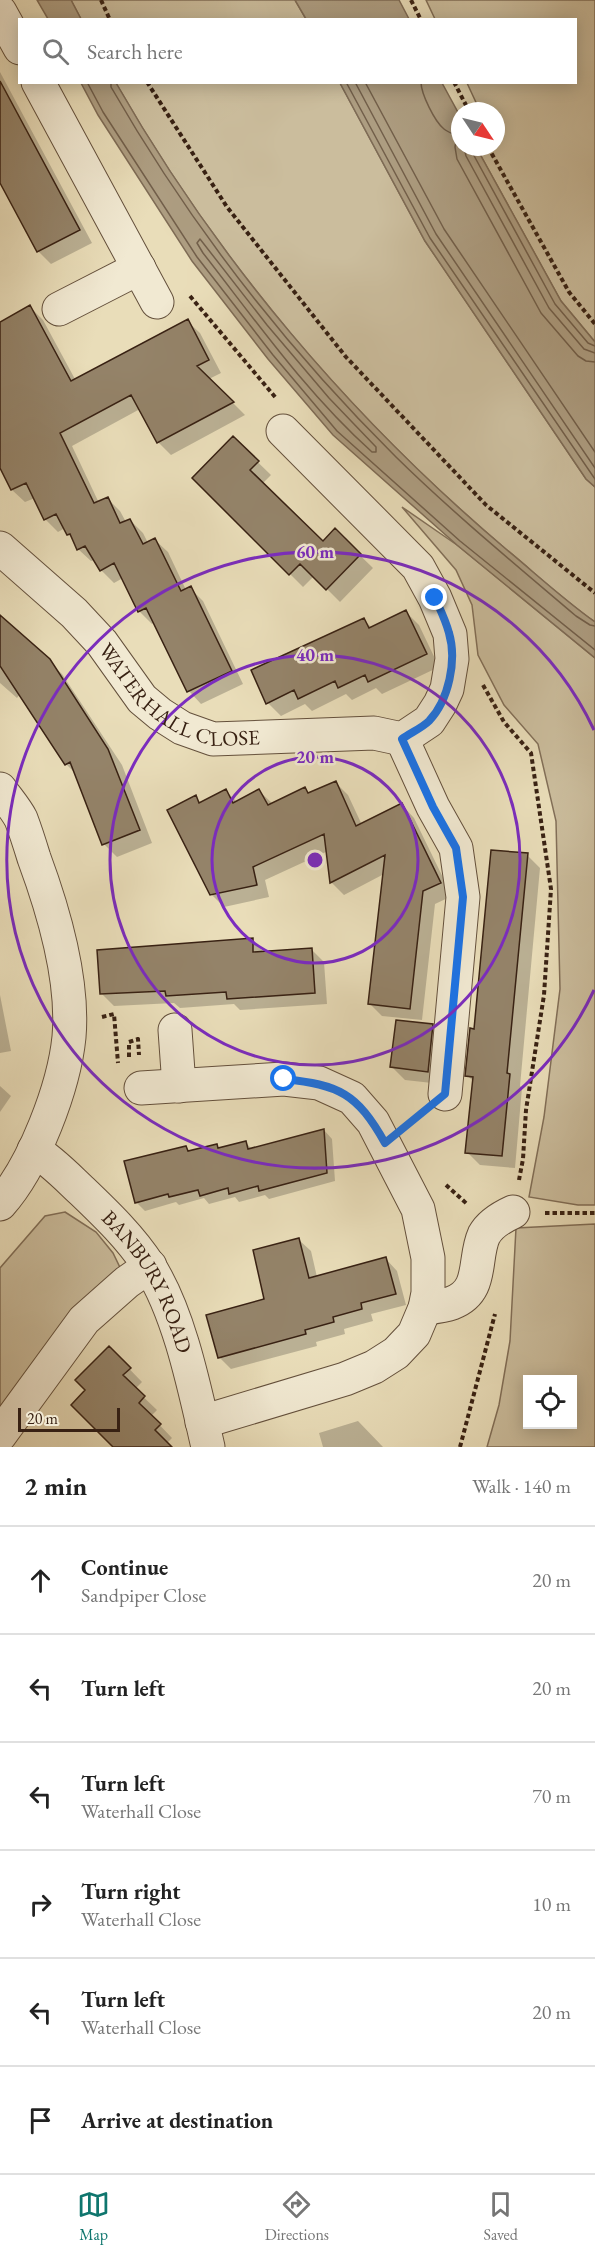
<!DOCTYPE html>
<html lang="en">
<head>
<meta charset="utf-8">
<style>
  :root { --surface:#fff; --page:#f6f6f6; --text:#222; --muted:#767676; --line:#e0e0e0; --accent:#0f766e }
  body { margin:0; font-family:"EB Garamond",serif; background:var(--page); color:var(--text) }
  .controls { position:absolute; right:18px; bottom:18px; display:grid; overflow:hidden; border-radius:0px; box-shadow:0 3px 15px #0003 }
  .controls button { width:54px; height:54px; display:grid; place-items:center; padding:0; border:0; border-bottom:2px solid var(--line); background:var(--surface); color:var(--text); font:30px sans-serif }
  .compass { position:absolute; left:451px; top:102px; width:54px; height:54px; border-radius:50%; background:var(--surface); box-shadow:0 3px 15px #0003; rotate:125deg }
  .scale { position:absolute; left:18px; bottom:15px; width:102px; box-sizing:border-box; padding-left:6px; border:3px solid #382113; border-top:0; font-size:16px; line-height:21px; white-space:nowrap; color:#382113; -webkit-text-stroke:4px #f1e9d2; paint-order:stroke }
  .stop { position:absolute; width:18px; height:18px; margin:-14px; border:4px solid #1a73e8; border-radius:50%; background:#fff }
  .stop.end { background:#1a73e8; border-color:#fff; box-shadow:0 2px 6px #0008 }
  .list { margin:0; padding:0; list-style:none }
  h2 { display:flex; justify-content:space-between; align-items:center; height:78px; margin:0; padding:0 24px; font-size:26px }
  h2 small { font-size:20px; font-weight:400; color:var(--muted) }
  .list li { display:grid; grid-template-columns:39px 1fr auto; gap:18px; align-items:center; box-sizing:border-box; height:108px; padding:0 24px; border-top:2px solid var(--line) }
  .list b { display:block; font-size:22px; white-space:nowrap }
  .list p { margin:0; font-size:20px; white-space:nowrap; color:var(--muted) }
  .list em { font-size:20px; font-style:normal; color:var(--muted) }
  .icon { flex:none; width:33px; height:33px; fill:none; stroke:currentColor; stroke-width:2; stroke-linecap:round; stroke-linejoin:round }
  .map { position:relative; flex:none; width:595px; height:1447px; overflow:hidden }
  .search { position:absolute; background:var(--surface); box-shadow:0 3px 15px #0003; left:18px; right:18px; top:18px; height:66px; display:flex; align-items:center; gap:15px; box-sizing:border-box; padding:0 21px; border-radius:0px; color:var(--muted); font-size:22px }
  .sheet { height:726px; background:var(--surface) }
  nav { display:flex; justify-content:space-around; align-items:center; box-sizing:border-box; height:84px; border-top:2px solid var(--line); background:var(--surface); font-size:16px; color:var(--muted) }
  nav a { display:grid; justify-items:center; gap:3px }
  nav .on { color:var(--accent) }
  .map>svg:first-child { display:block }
</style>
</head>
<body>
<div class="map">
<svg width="595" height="1447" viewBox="0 0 595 1447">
  <rect width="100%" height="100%" fill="#e9ddb9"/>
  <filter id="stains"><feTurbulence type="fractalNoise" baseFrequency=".00333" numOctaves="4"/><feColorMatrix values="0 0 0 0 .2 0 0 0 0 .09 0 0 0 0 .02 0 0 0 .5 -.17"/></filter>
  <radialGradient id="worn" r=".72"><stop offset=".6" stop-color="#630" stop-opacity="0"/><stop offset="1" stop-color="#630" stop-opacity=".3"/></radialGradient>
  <path fill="#cbbd9d" stroke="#826f58" stroke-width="1.5" fill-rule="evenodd" d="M71,0H295L306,19H81Z
    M426,0H595V342L561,301L476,147H496V111H480L467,83L576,82V20L435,19Z
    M116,83H340L425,241L586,479L595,487V622C564,600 536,574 507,550C351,418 217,260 116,83Z
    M402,507L457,545L595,658V1205H578L529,1197L544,1117L560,989L556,821L538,744L504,705L478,655L472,605L456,570Z
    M65,1212L96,1232L113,1253L127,1282L0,1435V1268L45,1216Z
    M595,1224V1447H487L499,1405L510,1341L516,1228ZM528,1380H572V1424H528Z"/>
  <path fill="#ad9d81" stroke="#7e6b55" stroke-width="1.5" d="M37,0H71L81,19H48Z
    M295,0H399L409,19H306Z
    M81,83H116C217,260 351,418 507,550C536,574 564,600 595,622V658L457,545L333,435L268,359L192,261L98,115Z
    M340,83H442L460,116V147H476L561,301L595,342V487L586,479L425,241Z"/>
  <path fill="#0003" d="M0,72L92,243L51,264L38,251L0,180Z
    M30,307L43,320L76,381L187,321L200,333L221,373L209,379L245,415L171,455L158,442L140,409L72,446L99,503L107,498L120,511L126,522L130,520L143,533L148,543L155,540L168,552L186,590L190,588L203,601L243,684L201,704L189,691L155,622L152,624L139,611L123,578L114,583L101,570L95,560L91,561L78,549L65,528L58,532L45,519L35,498L25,502L12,490L0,464V324Z
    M233,438L271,475L262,484L323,543L335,531L373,568L340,602L314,576L303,587L194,478Z
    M406,612L419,625L439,667L382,694L376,688L352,700L346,694L312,711L305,704L281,716L268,703L364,620L372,628Z
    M0,617L62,674L122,765L152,843L117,857L104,844L76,774L66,764L20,694L17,698L0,683Z
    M335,782L348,795L362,825L402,805L414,818L452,896L435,904L422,1020L382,1016L369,1003L384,874L344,895L331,882L328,851L265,880L269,897L224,907L211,894L195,797L201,803L226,791L237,802L259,791L272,803L305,789L310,794Z
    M527,855L540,868L520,1086L522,1088L515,1168L480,1165L467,1152L474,1082L467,1075L476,1031Z
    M252,940L264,952L312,950L324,962L327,1004L240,1010L234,1004L180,1008L174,1003L114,1006L102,994Z
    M0,995L11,1051L0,1053Z
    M432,1026L445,1039L441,1084L405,1080L392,1067Z
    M0,1086L11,1096L0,1112Z
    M324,1130L332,1139L335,1181L269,1199L265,1195L239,1202L235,1197L209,1204L204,1198L179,1205L176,1202L145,1211L136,1202L186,1148L190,1152L216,1145L220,1149L245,1142L252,1149Z
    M299,1240L311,1251L317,1277L386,1259L397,1271L406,1305L371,1314L373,1321L344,1329L345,1334L316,1342L317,1346L231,1369L219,1357L266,1300Z
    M109,1348L142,1382L135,1389L157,1410L151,1416L172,1438L166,1444L170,1447H116L73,1405L87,1390Z
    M358,1421L383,1447H323L319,1433Z"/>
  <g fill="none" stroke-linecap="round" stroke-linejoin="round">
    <path stroke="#725f4a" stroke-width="1.5" d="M87,82L103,112L197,257L273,355L337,431L460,541L595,650
      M111,82V87C188,221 286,348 396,457C453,513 515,564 576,616L590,625L595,626
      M346,82L430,238L595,479
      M355,82L436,234L595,468
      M365,82L444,229L595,452
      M421,82C421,94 435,122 444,129C448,132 453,134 457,136L455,147L457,159L541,313L578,356L586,361L595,362
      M464,147L466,156L549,308L584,349L595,353
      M472,147V152L555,304L588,343L595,346
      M200,239L267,325L329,398L376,447V452H372C307,394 256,321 203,253L197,243Z"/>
  </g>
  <path fill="#948369" stroke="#382113" stroke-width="1.5" d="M0,81L80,230L37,252L0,183Z
    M30,305L71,381L188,319L209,360L197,366L234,402L157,443L131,395L60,433L94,503L108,497L120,523L130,519L143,544L155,538L181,591L191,586L232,671L187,692L146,608L138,612L114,563L100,571L85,546L77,550L70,534L67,535L56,514L44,520L26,483L11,490L0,468V322Z
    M233,436L259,461L250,470L323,541L335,528L361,554L326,590L300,564L289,575L192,478Z
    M406,610L427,654L368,682L365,675L338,688L335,681L298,699L294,690L266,704L251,670L364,618L369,628Z
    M0,615L50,659L108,749L140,830L102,845L70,762L65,765L0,666Z
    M336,781L356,826L402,803L441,883L423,891L410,1009L368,1004L385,855L330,883L324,834L253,867L257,885L210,895L167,810L196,795L199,803L226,789L233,803L259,789L268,805L305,787L308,793Z
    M491,850L528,853L507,1073L510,1074L502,1156L465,1153L473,1077L465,1076L470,1028L474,1029Z
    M253,938V952L312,948L315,993L227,999L226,992L166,996L165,991L100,994L97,950Z
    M396,1020L433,1024L428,1072L390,1067Z
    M324,1129L327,1173L259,1191L258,1186L229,1194L228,1188L200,1196L198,1190L169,1197L168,1194L135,1203L124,1161L186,1146L188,1151L217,1144L218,1148L246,1141L248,1149Z
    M299,1238L309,1278L386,1257L396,1294L361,1303L362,1309L333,1317L334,1322L305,1330L306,1334L218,1358L206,1315L264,1299L253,1250Z
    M109,1346L131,1368L123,1375L145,1396L139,1403L161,1424L155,1430L172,1447H113L71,1405L85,1390L75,1380Z"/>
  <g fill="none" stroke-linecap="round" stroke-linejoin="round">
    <g stroke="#64503c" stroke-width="35">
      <g id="minor">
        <path d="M0,12L20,48"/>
        <path d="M38,82L157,302"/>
        <path d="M59,309L139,268"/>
        <path id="s1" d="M0,548L74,613L102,643L142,699L160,714L182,728L213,739L374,733L402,739L429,721L440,704L447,689L452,659L450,634L435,598L418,567L283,431"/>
        <path d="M402,739L433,807L456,848L463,897L445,1094"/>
        <path d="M0,789C7,799 16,809 21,819C26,832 30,845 34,858C54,912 74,979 69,1037C64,1087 34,1166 0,1204"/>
        <path d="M175,1030L179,1086"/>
        <path d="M141,1088L284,1079L319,1083L352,1098L373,1122L418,1209L428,1258V1293L425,1308L414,1334L396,1353L374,1367L345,1379L202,1422"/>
        <path id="s2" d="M34,1150C52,1161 67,1177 82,1191C106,1214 131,1238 149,1266C180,1314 195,1391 208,1447"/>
        <path d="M425,1308C434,1307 444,1306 452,1303C484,1291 473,1259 484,1235C490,1224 502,1217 513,1212"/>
        <path d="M0,1435L84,1320L127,1282L150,1266"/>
      </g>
    </g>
    <path stroke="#382113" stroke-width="4" stroke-dasharray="4.5 3" stroke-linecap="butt" d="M101,0L110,20
      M411,0L421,20
      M147,82L227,207L346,357L486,505L595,593
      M454,82L469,111
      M488,147L569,292L595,324
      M190,296L276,398
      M483,685L504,722L531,753L551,889L544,995L526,1110L523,1159L519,1180
      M102,1017L114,1014L118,1063
      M129,1057V1042L138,1039L139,1055
      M446,1185L467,1204
      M545,1213H595
      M460,1447L495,1314"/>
    <use href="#minor" stroke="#f1e9d2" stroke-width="33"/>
  </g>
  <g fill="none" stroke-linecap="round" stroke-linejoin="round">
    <path stroke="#1a73e8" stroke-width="8" d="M284,1079C339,1085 357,1093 385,1143L445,1094L463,897L456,848L433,807L402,739C410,733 422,728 429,721C449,700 457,660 449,633C446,621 440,609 435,598"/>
  </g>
  <g fill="none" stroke="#7b2cbf" stroke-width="3">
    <circle cx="315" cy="860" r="103"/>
    <circle cx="315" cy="860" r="205"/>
    <path d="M594 990A308 308 0 1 1 594 730"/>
  </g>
  <g text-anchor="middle" stroke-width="5" stroke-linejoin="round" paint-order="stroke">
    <g font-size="21" fill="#382113" stroke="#f1e9d2">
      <text dy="7" stroke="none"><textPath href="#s1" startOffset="240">WATERHALL CLOSE</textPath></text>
      <text dy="7" stroke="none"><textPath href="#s2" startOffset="177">BANBURY ROAD</textPath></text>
    </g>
  </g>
  <circle cx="315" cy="860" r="9" fill="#7b2cbf" stroke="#f1e9d2" stroke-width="3"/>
  <g font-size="18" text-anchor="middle" font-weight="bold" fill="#7b2cbf" stroke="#f1e9d2" stroke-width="5" stroke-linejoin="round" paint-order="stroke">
    <text x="315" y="558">60 m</text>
    <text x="315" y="661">40 m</text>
    <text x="315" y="763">20 m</text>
  </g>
  <rect width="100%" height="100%" filter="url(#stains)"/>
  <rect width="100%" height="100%" fill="url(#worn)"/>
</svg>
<div class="controls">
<button><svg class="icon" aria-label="locate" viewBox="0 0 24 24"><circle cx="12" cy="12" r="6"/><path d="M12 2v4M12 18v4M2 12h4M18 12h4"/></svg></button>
</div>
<svg class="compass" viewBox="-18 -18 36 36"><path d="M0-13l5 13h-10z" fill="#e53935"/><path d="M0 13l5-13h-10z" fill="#767676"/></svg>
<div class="scale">20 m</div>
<div class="stop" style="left:284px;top:1079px"></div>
<div class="stop end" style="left:435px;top:598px"></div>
<div class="search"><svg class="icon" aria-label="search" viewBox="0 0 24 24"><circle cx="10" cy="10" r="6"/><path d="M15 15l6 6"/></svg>Search here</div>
</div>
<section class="sheet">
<h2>2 min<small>Walk · 140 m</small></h2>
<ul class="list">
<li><svg class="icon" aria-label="ahead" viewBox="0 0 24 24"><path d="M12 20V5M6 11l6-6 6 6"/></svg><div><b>Continue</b><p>Sandpiper Close</p></div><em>20 m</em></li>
<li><svg class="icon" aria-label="left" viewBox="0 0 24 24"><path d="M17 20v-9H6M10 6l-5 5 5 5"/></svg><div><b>Turn left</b></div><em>20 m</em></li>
<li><svg class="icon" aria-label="left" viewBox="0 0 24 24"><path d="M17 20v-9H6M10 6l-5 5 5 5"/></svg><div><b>Turn left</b><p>Waterhall Close</p></div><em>70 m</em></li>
<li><svg class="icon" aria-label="right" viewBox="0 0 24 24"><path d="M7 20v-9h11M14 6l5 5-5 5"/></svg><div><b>Turn right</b><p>Waterhall Close</p></div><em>10 m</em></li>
<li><svg class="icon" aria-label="left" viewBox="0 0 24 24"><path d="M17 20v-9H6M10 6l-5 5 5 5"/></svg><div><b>Turn left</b><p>Waterhall Close</p></div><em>20 m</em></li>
<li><svg class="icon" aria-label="arrive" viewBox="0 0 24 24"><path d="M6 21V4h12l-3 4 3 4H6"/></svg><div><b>Arrive at destination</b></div></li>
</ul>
</section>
<nav>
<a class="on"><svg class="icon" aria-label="map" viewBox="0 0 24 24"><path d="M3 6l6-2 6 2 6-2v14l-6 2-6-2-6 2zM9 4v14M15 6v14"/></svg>Map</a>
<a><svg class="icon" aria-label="directions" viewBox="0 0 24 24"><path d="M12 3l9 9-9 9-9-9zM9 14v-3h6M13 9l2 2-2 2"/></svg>Directions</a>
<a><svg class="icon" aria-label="saved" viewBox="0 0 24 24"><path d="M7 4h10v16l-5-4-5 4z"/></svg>Saved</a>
</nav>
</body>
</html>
